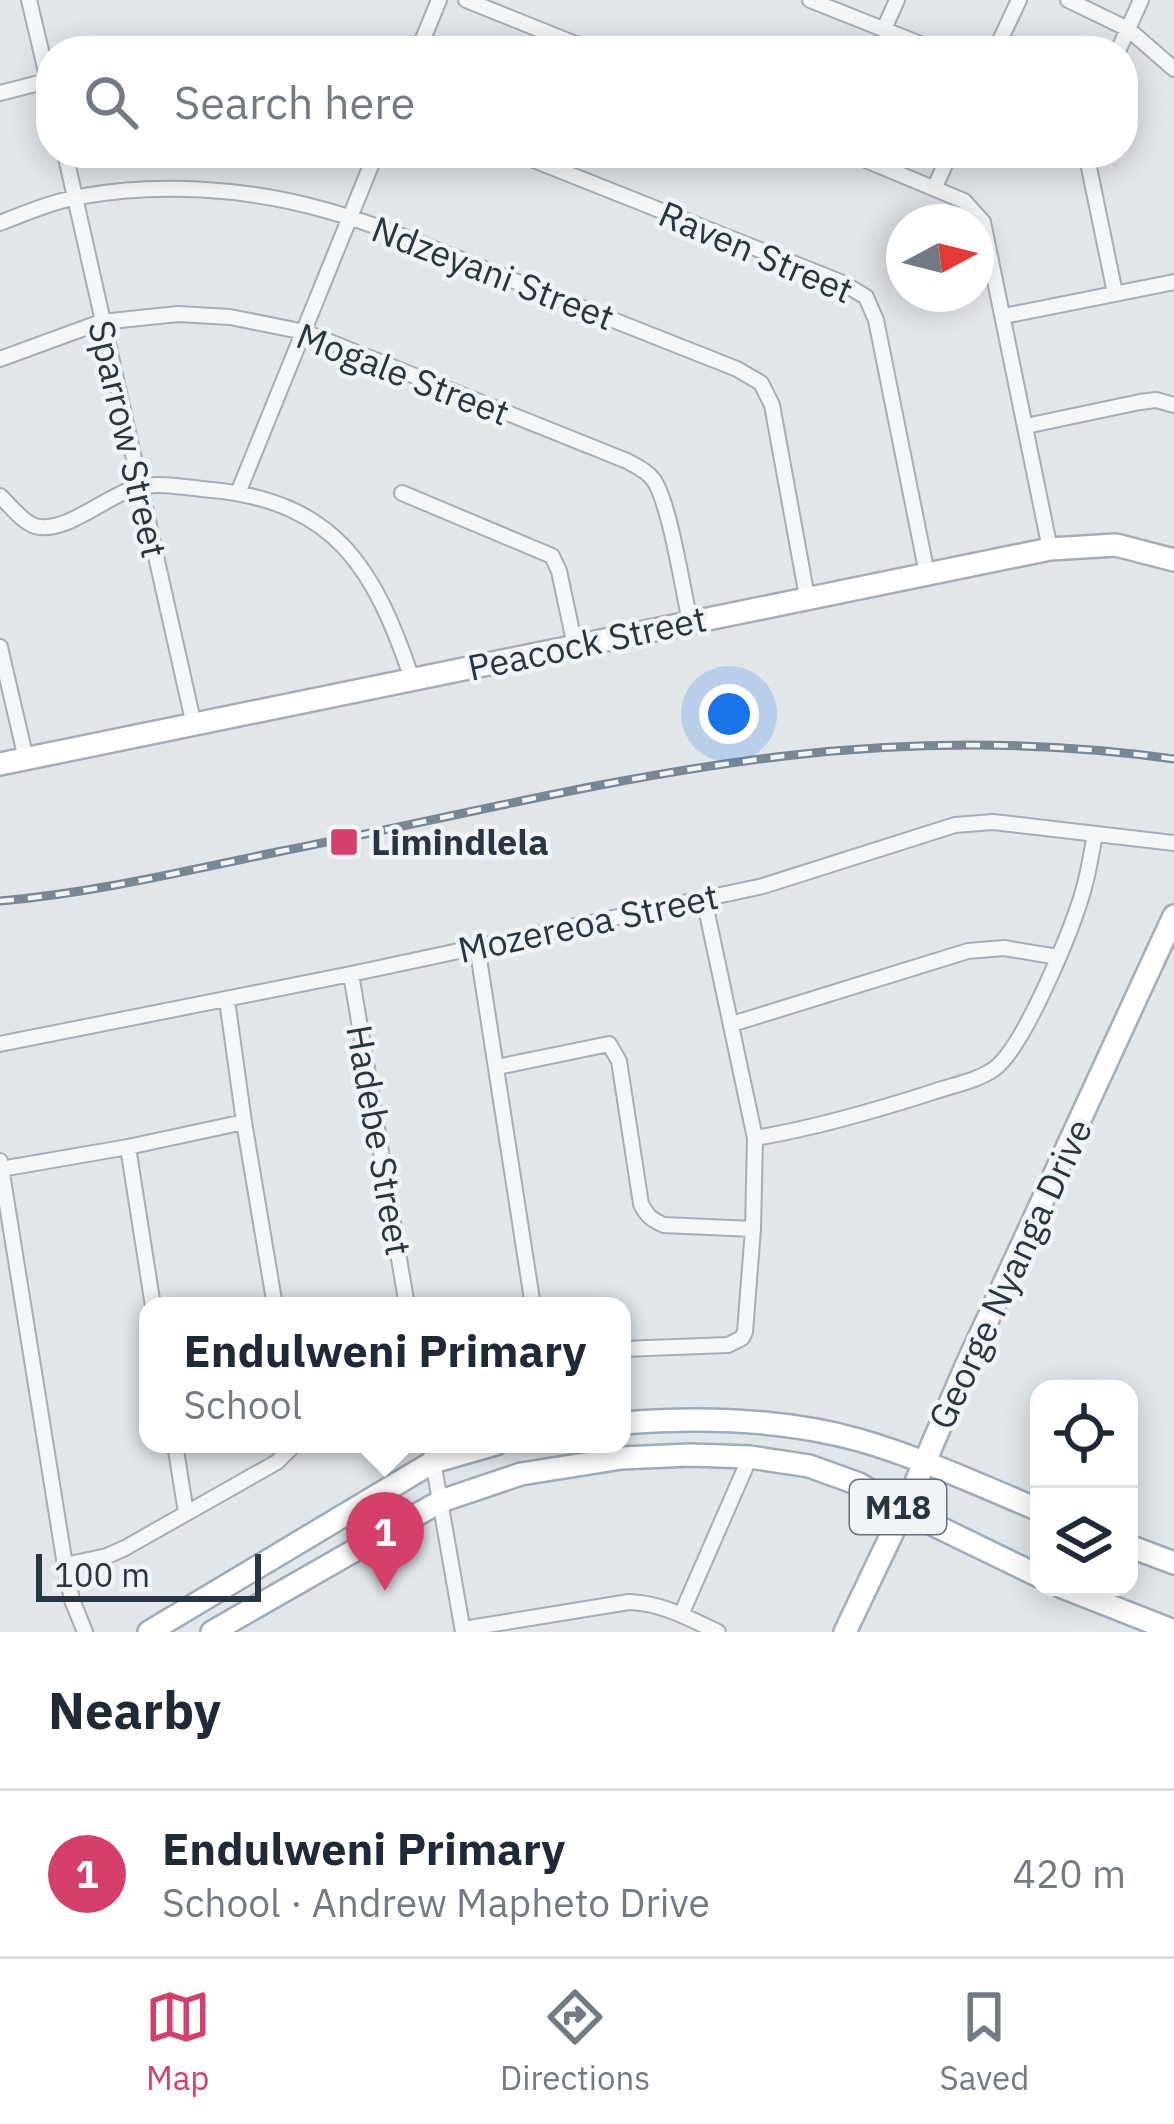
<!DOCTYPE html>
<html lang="en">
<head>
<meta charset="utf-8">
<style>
  :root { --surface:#fff; --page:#f6f6f7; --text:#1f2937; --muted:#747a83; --line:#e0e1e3; --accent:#d5406b }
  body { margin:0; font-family:"IBM Plex Sans",sans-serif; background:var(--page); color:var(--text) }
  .controls { position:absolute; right:36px; bottom:36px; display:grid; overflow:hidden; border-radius:24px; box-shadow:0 6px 30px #0003 }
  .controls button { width:108px; height:108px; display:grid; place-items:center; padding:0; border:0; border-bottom:3px solid var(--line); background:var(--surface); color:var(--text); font:60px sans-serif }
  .compass { position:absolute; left:886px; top:204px; width:108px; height:108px; border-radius:50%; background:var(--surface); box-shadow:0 6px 30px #0003; rotate:83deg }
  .scale { position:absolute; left:36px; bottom:30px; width:225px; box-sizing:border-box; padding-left:12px; border:6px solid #283543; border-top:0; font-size:33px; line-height:42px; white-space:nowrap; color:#283543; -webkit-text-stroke:9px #f1f4f7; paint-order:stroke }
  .you { position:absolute; left:729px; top:714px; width:42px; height:42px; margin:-30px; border:9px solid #fff; border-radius:50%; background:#1a73e8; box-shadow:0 0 0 18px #1a73e833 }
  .badge { display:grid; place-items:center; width:78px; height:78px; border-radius:50%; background:var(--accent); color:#fff; font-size:39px; font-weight:700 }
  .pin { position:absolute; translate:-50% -99px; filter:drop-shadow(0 3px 6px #0008) }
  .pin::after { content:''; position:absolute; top:63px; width:42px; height:36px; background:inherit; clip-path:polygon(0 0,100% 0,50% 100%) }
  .popup { position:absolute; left:139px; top:1297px; width:492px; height:156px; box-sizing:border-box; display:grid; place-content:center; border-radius:24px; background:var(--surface); filter:drop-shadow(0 3px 9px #0005); font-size:39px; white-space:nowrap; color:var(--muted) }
  .popup b { font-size:45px; color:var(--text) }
  .popup::after { content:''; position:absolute; left:50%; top:100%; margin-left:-24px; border:24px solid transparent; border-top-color:var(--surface) }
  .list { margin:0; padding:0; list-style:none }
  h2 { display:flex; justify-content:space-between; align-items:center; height:156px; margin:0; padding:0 48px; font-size:51px }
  h2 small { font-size:39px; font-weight:400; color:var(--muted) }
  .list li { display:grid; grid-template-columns:78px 1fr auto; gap:36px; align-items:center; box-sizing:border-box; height:168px; padding:0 48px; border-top:3px solid var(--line) }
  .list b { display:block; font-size:45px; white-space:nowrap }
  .list p { margin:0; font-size:39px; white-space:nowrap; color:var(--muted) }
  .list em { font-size:39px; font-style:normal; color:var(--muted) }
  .icon { flex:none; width:66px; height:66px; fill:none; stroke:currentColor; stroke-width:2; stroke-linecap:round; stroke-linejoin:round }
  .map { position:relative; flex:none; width:1174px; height:1632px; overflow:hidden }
  .search { position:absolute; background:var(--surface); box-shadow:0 6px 30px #0003; left:36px; right:36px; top:36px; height:132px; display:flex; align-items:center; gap:30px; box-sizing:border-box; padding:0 42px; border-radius:48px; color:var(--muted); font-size:45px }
  .sheet { height:324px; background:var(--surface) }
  nav { display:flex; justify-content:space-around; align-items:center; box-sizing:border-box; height:168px; border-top:3px solid var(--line); background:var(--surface); font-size:33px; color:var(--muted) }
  nav a { display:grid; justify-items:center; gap:6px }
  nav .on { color:var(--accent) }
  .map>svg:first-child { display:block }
</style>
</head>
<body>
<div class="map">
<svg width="1174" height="1632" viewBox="0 0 1174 1632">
  <rect width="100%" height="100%" fill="#e1e6ea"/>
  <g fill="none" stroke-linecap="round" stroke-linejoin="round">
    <g stroke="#a6adb5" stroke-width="18">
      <path id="street" d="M29,0L51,93
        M466,0L593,51
        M810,0L938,51
        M1068,0L1128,29L1174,69
        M884,29L897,0
        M418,51L439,0
        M995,51L1019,0
        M1118,51L1141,0
        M0,93L51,80
        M65,153L194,725
        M516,153L843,283L866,297L876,320L927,574
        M849,153L964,201L983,222L1050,549
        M1086,153L1115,293
        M935,187L950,153
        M0,223C25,213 52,202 78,197C158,182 247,188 325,210C383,226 440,252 497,274C577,306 657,337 737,369L761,383L772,405L807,597
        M1004,316L1174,282
        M0,359L101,322L178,314L230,317L305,332L627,461C636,466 646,470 652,478C669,497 683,592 690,621
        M1026,426L1140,402L1156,400L1174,405
        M238,493L376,153
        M402,493L552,556L559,571L575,646
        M0,496C10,505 22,522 35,526C65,535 108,494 138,487C160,482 189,488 212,490C337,502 375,570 412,679
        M0,647L26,759
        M477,946L533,1306
        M351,974L407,1306
        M227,1000L244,1122L275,1306
        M732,1024L968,951L1004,948L1058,957
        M0,1044L351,974L763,886L955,825L993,822L1174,843
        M497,1067L609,1044L619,1061L641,1204C647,1216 652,1220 664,1225L753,1229
        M755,1138C816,1128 874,1111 933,1092C953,1085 977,1081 994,1069C1023,1049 1070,934 1081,898C1088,877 1091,855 1095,834
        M128,1147L153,1306
        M0,1161L65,1565L72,1600L85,1632
        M1,1169L128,1147L244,1122
        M622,1349L728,1345L742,1338L745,1332L753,1229L755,1138L704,899
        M175,1444L186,1513
        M430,1444L463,1632
        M65,1565L107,1556L125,1548L277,1462L295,1444
        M681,1615L750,1457
        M463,1629L629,1602C662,1603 688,1618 718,1632"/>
    </g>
    <g stroke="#a6adb5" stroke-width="26">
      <path id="secondary" d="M0,764L1050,549L1116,545L1174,560
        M845,1632L910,1496L967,1364L1174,916"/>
    </g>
    <g stroke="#9facb7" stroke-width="26">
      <path id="primary" d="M622,1423C700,1417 784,1419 859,1440C921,1458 980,1485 1039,1510
        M1129,1546L1174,1563
        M1062,1587L1174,1631
        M149,1632L433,1462L496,1444
        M212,1632L441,1501L521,1474L622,1458L690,1455L750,1457L809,1466L859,1484L903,1510L1039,1576"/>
    </g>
    <use href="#street" stroke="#f4f6f8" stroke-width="14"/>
    <use href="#secondary" stroke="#fff" stroke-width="21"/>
    <use href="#primary" stroke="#fff" stroke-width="21"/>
    <g stroke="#798795" stroke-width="9">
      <path id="rail" d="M0,901C94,893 185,871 277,852C445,819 614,776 785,756C914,741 1045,741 1174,759"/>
    </g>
    <use href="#rail" stroke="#f1f4f7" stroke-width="4.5" stroke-dasharray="14" stroke-linecap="butt"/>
  </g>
  <rect fill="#d5406b" stroke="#f1f4f7" stroke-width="4.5" x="329" y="827" width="30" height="30" rx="6"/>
  <g text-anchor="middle" stroke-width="9" stroke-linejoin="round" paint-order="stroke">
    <rect fill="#f1f4f7" stroke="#646e79" stroke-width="3" x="850" y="1480" width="96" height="54" rx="9"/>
    <g font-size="33" font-weight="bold" fill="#283543">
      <text x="898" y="1519">M18</text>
    </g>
    <g font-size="36" fill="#283543" stroke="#f1f4f7">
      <text transform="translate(756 252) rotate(23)" y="13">Raven Street</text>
      <text transform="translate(493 273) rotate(21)" y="13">Ndzeyani Street</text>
      <text transform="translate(403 374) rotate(21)" y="13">Mogale Street</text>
      <text transform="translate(128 439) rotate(77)" y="13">Sparrow Street</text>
      <text transform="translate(587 643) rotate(-12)" y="13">Peacock Street</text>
      <text transform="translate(588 923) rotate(-12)" y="13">Mozereoa Street</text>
      <text transform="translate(379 1140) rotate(80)" y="13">Hadebe Street</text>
      <text transform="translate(1010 1274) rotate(-65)" y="13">George Nyanga Drive</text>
    </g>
    <g font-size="36" font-weight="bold" fill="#283543" stroke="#f1f4f7" text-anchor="start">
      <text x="371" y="855">Limindlela</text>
    </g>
  </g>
</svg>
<div class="controls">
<button><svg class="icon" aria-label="locate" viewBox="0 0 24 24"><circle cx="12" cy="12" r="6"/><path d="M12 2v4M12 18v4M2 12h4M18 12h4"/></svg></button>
<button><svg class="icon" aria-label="layers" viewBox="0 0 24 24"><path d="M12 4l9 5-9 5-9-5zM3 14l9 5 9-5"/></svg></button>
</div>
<svg class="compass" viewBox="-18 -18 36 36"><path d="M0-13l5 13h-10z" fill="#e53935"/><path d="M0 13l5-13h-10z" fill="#747a83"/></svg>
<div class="scale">100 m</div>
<div class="you"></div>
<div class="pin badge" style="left:385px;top:1591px">1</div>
<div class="popup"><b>Endulweni Primary</b>School</div>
<div class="search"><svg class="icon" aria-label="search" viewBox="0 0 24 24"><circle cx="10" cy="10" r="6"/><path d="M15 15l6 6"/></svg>Search here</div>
</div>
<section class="sheet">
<h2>Nearby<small></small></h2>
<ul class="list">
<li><span class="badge">1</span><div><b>Endulweni Primary</b><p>School · Andrew Mapheto Drive</p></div><em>420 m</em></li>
</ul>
</section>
<nav>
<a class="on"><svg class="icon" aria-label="map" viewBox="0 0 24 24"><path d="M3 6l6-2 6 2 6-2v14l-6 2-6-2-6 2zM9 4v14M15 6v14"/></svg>Map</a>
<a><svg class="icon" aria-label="directions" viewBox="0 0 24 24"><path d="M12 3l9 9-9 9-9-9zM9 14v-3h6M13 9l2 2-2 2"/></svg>Directions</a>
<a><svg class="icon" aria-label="saved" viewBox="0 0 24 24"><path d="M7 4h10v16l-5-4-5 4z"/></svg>Saved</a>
</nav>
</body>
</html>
